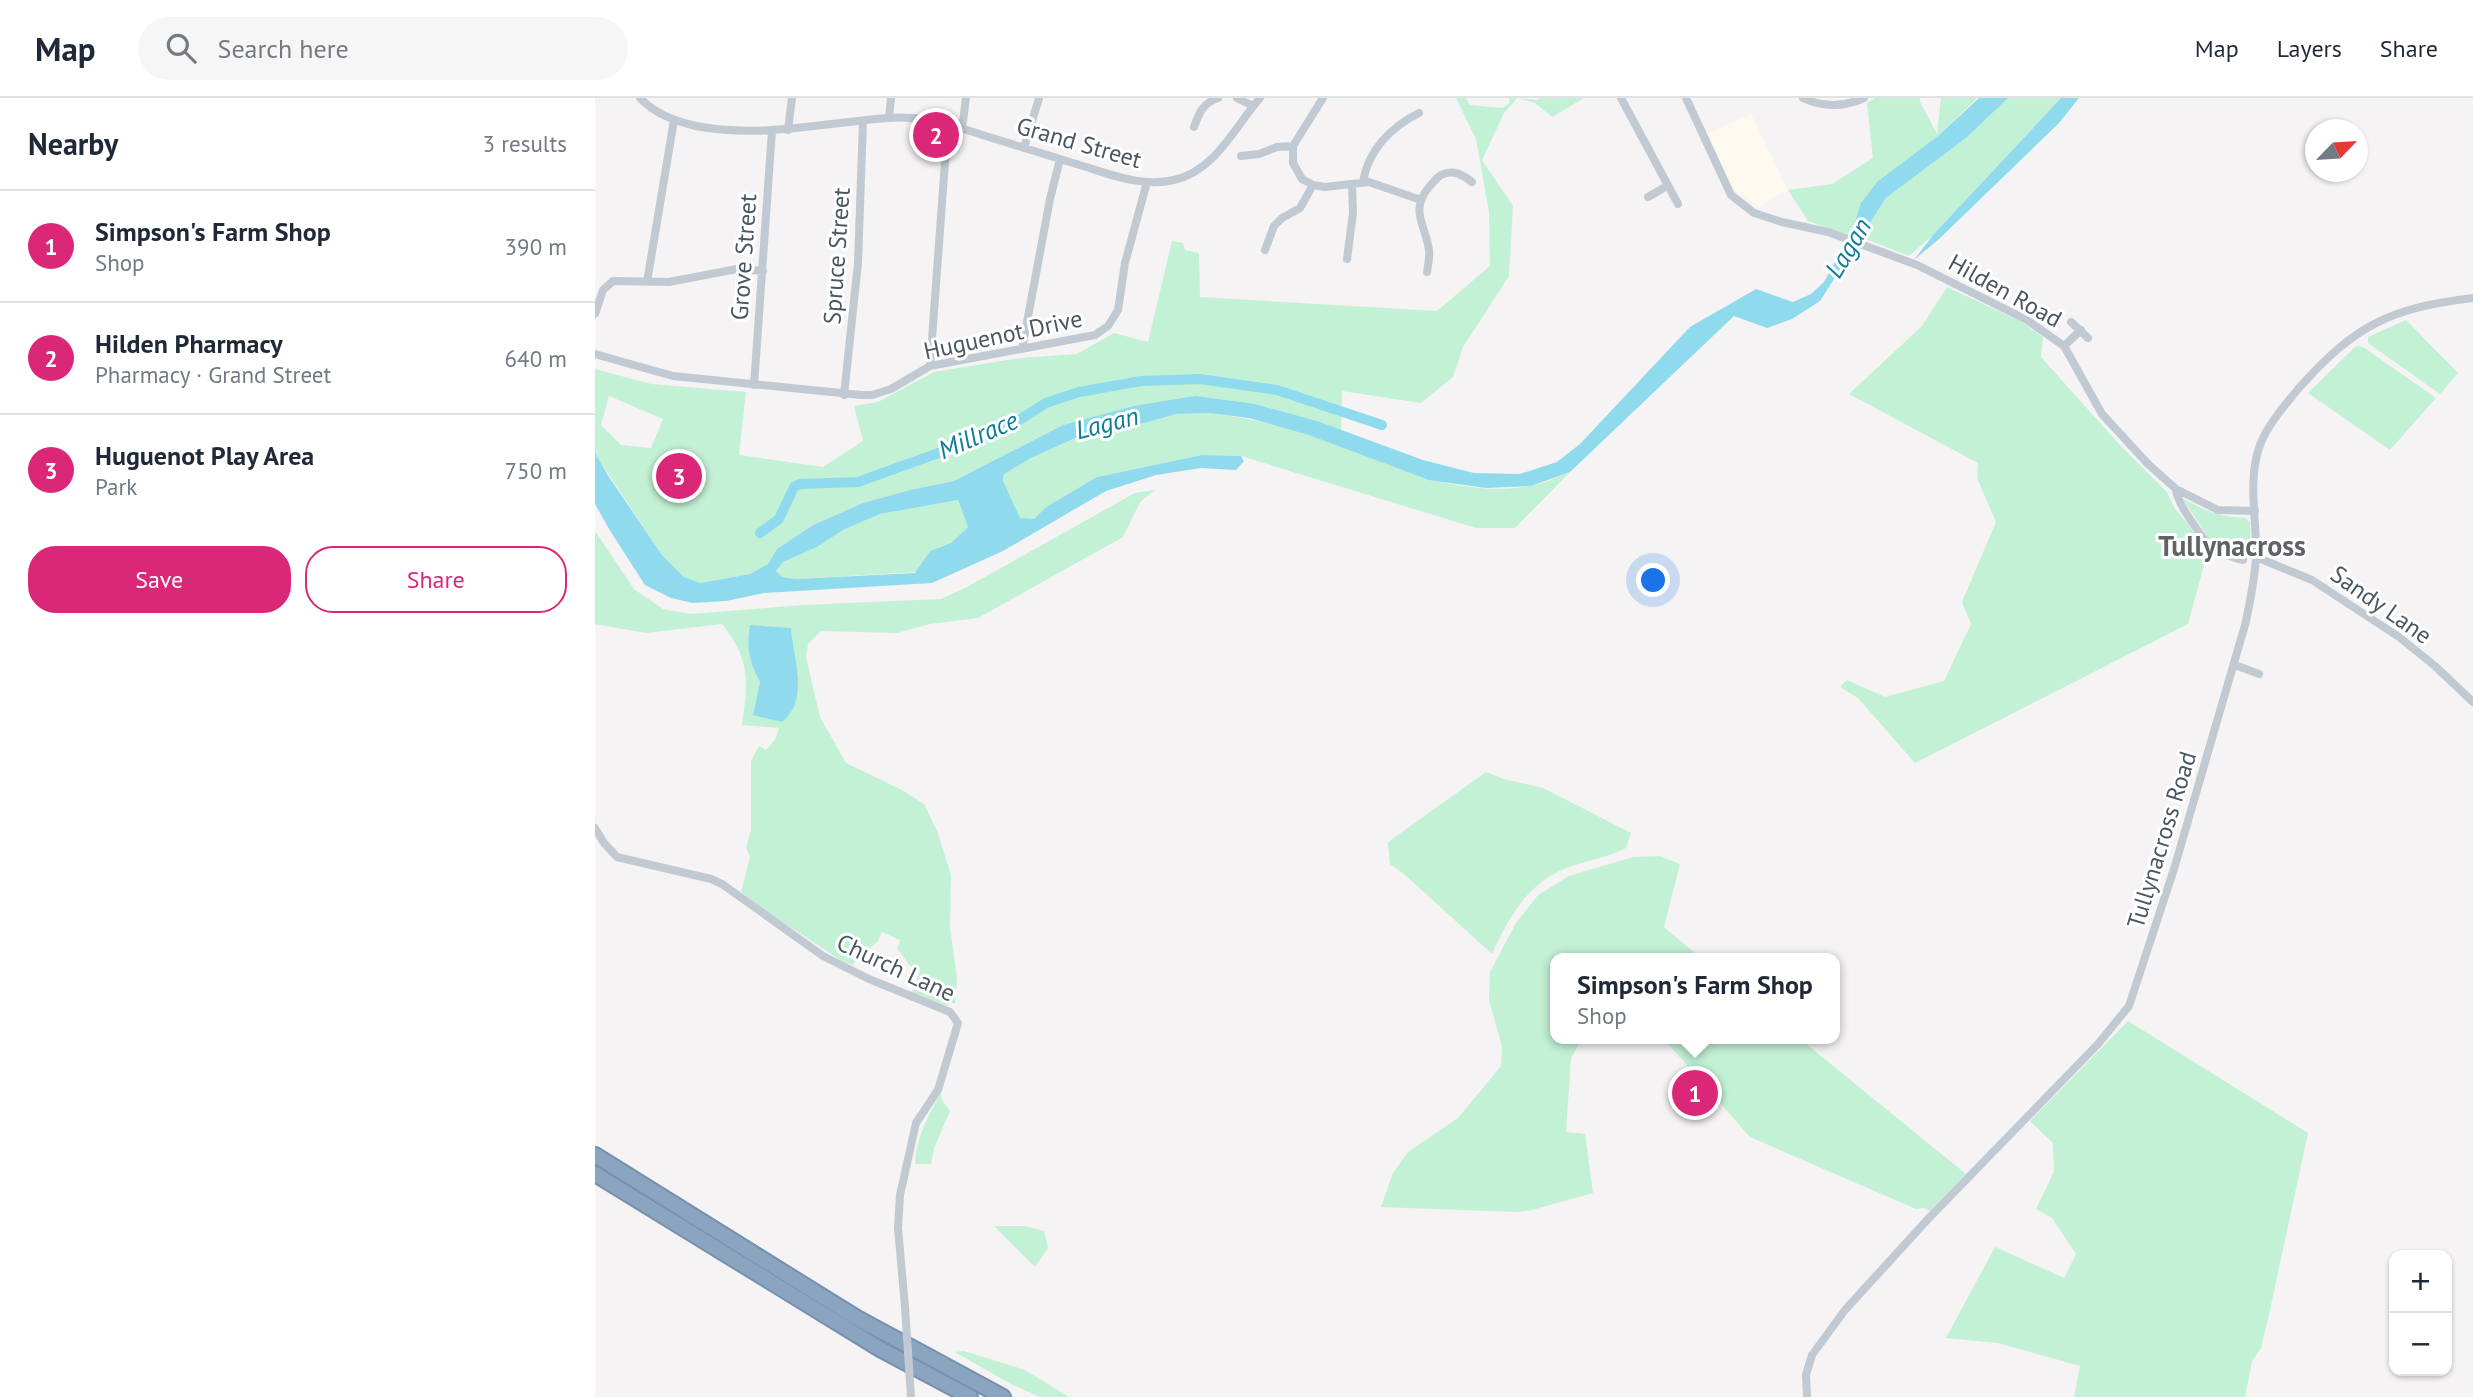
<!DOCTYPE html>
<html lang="en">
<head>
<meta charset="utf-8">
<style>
  :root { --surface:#fff; --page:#f6f6f7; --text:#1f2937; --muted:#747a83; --line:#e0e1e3; --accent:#db2777 }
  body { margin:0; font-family:"PT Sans",sans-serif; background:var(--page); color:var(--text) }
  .controls { position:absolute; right:21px; bottom:21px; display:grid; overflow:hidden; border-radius:14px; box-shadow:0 2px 5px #0004 }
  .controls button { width:63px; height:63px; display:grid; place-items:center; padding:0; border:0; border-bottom:2px solid var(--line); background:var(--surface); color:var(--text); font:35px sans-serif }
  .compass { position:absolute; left:1710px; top:21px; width:63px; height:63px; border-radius:50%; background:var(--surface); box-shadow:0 2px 5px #0004; rotate:65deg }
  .you { position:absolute; left:1059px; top:483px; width:24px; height:24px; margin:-18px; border:5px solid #fff; border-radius:50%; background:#1a73e8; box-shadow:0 0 0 10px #1a73e833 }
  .badge { display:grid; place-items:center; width:46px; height:46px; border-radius:50%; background:var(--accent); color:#fff; font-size:23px; font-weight:700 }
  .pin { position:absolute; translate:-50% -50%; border:4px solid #fff; box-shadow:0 2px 7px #0006 }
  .popup { position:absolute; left:955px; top:855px; width:290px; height:91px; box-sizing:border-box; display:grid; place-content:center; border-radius:14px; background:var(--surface); filter:drop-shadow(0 2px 5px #0005); font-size:23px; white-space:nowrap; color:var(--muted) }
  .popup b { font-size:26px; color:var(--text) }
  .popup::after { content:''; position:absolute; left:50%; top:100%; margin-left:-14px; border:14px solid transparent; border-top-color:var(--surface) }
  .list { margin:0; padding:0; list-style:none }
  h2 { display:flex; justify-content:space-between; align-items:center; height:91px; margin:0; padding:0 28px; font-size:30px }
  h2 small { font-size:23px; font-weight:400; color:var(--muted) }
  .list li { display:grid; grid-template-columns:46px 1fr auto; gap:21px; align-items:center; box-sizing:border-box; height:112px; padding:0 28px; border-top:2px solid var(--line) }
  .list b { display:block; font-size:26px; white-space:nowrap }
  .list p { margin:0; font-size:23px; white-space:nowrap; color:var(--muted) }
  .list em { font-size:23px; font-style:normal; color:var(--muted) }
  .actions { display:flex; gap:14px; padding:21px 28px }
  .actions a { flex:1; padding:16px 0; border:2px solid var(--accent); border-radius:28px; text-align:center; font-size:24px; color:var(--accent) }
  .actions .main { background:var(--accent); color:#fff }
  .icon { flex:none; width:38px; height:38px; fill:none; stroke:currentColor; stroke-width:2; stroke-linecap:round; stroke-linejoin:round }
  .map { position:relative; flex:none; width:1878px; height:1299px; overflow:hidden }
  header { display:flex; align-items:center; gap:42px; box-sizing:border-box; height:98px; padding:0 35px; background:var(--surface); border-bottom:2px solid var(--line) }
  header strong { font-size:33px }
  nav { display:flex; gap:38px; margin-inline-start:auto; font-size:24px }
  .search { width:490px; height:63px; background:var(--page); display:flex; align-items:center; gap:18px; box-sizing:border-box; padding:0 24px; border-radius:38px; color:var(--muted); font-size:26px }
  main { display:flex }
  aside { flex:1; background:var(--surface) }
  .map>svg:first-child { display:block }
</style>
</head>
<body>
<header>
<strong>Map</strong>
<div class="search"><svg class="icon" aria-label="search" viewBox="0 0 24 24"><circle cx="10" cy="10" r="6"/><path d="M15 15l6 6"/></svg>Search here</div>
<nav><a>Map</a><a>Layers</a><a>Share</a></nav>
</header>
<main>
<aside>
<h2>Nearby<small>3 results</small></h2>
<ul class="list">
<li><span class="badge">1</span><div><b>Simpson's Farm Shop</b><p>Shop</p></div><em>390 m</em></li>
<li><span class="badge">2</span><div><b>Hilden Pharmacy</b><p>Pharmacy · Grand Street</p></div><em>640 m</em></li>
<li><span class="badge">3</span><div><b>Huguenot Play Area</b><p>Park</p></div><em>750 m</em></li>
</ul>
<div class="actions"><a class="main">Save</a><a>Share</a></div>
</aside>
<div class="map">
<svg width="1878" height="1299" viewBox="0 0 1878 1299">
  <rect width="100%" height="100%" fill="#f5f3f3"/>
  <path fill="#fdf9ef" d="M1156,16L1193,92L1163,109L1138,91L1112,36Z"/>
  <path fill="#c3f1d5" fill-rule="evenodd" d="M861,0H871L875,7L908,10L915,4L914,0H922L909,15L887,62L918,108L914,178L868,249L858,279L826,305L747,293L746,334L722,323L660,306L468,327L359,383L315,392L268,405L218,427L182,451L173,466L155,476L105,485L89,479L67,457L0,356V271L56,286L151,294L144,357L228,369L268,343L259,308L283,304L339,274L425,260L482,256L519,235L553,244L577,143L588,145L590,152L604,155L605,199L842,213L895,168L894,114L881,41ZM14,298L68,321L56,350L26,347L6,327Z
    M923,0L942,2L946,0H989L957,19L940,5Z
    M1280,0H1325V4L1342,36L1346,0H1382L1343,38L1258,131L1254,138L1213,123L1193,92L1237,86L1278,60L1272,5Z
    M1413,0H1466L1338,137L1314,158L1266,139L1291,100L1371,40Z
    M1352,189L1425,223L1448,239L1446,259L1523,345L1572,394L1579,409L1613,452L1593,526L1320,665L1263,600L1245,589L1252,582L1290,599L1349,583L1376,526L1367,504L1401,424L1382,380L1383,365L1254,296L1327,228Z
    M1811,222L1863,275L1845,296L1773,245V239Z
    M1761,248L1768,249L1841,300L1795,352L1713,295Z
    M614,315C648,319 680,326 713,336C785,360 855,402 934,388C948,386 962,379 975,374L920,430H881L646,358L607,357L502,379L451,409L439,421H425C419,406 406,393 409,376L436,360L478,341L550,325L581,316Z
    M560,392L545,404L528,439L383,520L335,526L302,535L226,533L213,546L211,559L225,619L251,665L307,692L329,706L342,733L356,777L355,829L362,880L360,905L350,907L317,895L325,873L317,870L302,851L305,842L287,834L283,843L257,867L247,863L171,813L146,794L155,759L151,750L156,732V663L164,648L171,652L180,642L184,630L147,627C153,583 156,563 127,526L51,535L0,526V433L39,491L68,511L96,516L208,507L346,501L370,490L540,395ZM155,528L196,530L197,543L158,617L165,584C154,564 151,550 155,528Z
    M1587,400C1611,413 1624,419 1651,420L1655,424L1656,461L1624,449L1616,443Z
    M363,402L373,429L356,445L335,453L321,474L202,481L186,479L181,473L188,464L222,449L248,432L285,416Z
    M891,674L909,681L948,690L1036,735L1031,750C1011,760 989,763 969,771C931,787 913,821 897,856L809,776L795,766L793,744Z
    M1064,758L1085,766L1069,829L1106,860H960V941H987L976,960L971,1034L990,1036L998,1095L937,1112L922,1114L786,1109L798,1075L813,1054L863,1020L906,968L907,948L894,902L895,874L921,825L943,797L974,778L1038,759Z
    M1533,923L1713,1035L1673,1221L1666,1250L1657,1263L1650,1299H1479L1485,1268L1403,1245L1351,1240L1400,1149L1469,1180L1481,1156L1457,1120L1441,1111L1459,1074L1458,1045L1435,1023Z
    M1069,941H1205L1371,1076L1335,1113L1328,1110L1321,1111L1155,1039Z
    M346,995L347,1002L355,1013L339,1050L336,1066H320C321,1040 333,1018 346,995Z
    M399,1128H430L449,1133L453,1150L440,1169Z
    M369,1253L430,1272L474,1299H445L414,1285L360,1254Z"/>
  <path fill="#90daee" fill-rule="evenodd" d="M1384,0H1413L1371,40L1291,100L1225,203L1197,221L1172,230L1139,218L975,374L936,388L891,390L834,382L714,337L654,320L614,315L581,316L550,325L478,341L436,360L409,376L408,383L425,420L439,421L451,409L502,379L607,357L646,358L649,363L641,372L606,370L561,377L511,393L408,453L337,485L169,495L131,503L98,505L76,500L50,487L14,431L0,406V355L14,379L67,457L89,479L105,485L155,476L173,466L182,451L218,427L268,405L315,392L359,383L468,327L539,308L600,298L660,306L722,323L828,362L879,375L925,376L962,364L985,346L1095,229L1161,191L1198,204L1216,196L1229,184L1258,131L1266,105L1282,84L1343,38ZM363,402L373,429L356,445L335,453L320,475L202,481L187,479L181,473L188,464L222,449L248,432L285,416Z
    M1466,0H1484L1464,25L1344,141L1319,162L1338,137Z
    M155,527L196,530C198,560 215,602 187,624L158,617L165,584C154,564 151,550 155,527Z"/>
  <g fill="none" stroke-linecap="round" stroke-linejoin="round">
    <path stroke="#90daee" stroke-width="10" d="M165,435L184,421L199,389L205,386L263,384L410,331L451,305L484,294L546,283L605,281L682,292L787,327"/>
    <g stroke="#7690ad" stroke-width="18">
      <path id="motorway" d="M0,1057L262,1220L408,1299
        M0,1076L285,1251L375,1299"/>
    </g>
    <path stroke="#c1cad2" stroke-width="8" d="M45,0C60,16 80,23 101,28C152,38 203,30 254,24C275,22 296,18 317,20C344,22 369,31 394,39C426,49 458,59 491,69C519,78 549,89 579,82C620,73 639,30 665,0
      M642,0L658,8
      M728,0L698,48V65L707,81L718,87L730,89L774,84L826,102
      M1026,0L1083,106
      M1091,0L1136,97L1159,115L1187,124L1233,134L1322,167L1432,222L1469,248L1507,316L1553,366L1581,391L1623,412L1660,413
      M1208,0C1229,10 1249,9 1269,0
      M294,20L296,0
      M599,29C604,15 608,5 623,0
      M367,31L371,0
      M193,32L197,0
      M429,50L444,0
      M646,58L664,56L682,49L698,48
      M768,84C773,52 796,29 824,15
      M1053,99L1072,88
      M670,152L679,128L687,120L705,110L718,87
      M752,161L758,115L757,86
      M832,174C833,167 835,159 834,152C831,128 814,113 834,89C838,85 841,80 846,77C858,71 868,77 877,84
      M52,184L79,22
      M0,216L8,192L18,183L74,184L142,171L168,173
      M1476,224L1493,240
      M1469,248L1486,232
      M427,251L455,101L465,61
      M0,256L78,278L266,297H277L296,291L335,268L500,237L513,228L523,212L530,165L552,84
      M335,268L350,64L356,27
      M159,287L177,33
      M249,297L263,165L268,23
      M1581,391C1580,403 1607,439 1616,449C1623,456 1638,459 1648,462
      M1661,459L1717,482L1804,539L1840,568L1878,604
      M1640,567L1664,576
      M0,730L9,745L22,759L116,781L127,786L228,858L274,881L355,914L363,925L343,992L321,1025L305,1097L303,1130L310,1209
      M1212,1299L1211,1277L1217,1257L1250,1212L1333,1121L1503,946L1534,908L1579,771L1650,527C1655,504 1660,482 1661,458C1662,422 1652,382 1665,347C1673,326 1690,307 1704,290C1760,227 1795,210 1878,200"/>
    <use href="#motorway" stroke="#8ba5c1" stroke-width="14"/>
    <path stroke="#c1cad2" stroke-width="8" d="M310,1209L316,1299"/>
  </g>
  <g text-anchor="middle" stroke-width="6" stroke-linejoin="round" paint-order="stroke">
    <g font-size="24" fill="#4a5661" stroke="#fff">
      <text transform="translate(484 45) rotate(16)" y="8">Grand Street</text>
      <text transform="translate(242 158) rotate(-86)" y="8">Spruce Street</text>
      <text transform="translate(149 159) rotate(-86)" y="8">Grove Street</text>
      <text transform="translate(1410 193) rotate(29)" y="8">Hilden Road</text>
      <text transform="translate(408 237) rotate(-12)" y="8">Huguenot Drive</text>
      <text transform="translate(1786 507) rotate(35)" y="8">Sandy Lane</text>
      <text transform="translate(1567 742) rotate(-73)" y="8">Tullynacross Road</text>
      <text transform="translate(301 870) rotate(25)" y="8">Church Lane</text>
    </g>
    <g font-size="26" font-style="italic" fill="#0c7c9b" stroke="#fff">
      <text transform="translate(1253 150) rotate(-59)" y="9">Lagan</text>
      <text transform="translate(512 325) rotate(-14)" y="9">Lagan</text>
      <text transform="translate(383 337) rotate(-23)" y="9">Millrace</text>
    </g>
    <g font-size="28" font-weight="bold" fill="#5f6368" stroke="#fff">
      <text x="1637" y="458">Tullynacross</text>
    </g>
  </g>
</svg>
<div class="controls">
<button>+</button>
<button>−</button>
</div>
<svg class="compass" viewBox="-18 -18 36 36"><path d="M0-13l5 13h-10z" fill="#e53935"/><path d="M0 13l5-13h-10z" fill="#747a83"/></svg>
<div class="you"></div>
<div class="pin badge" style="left:1100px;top:995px">1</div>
<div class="popup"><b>Simpson's Farm Shop</b>Shop</div>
<div class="pin badge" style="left:341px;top:37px">2</div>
<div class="pin badge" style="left:84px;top:378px">3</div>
</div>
</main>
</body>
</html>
